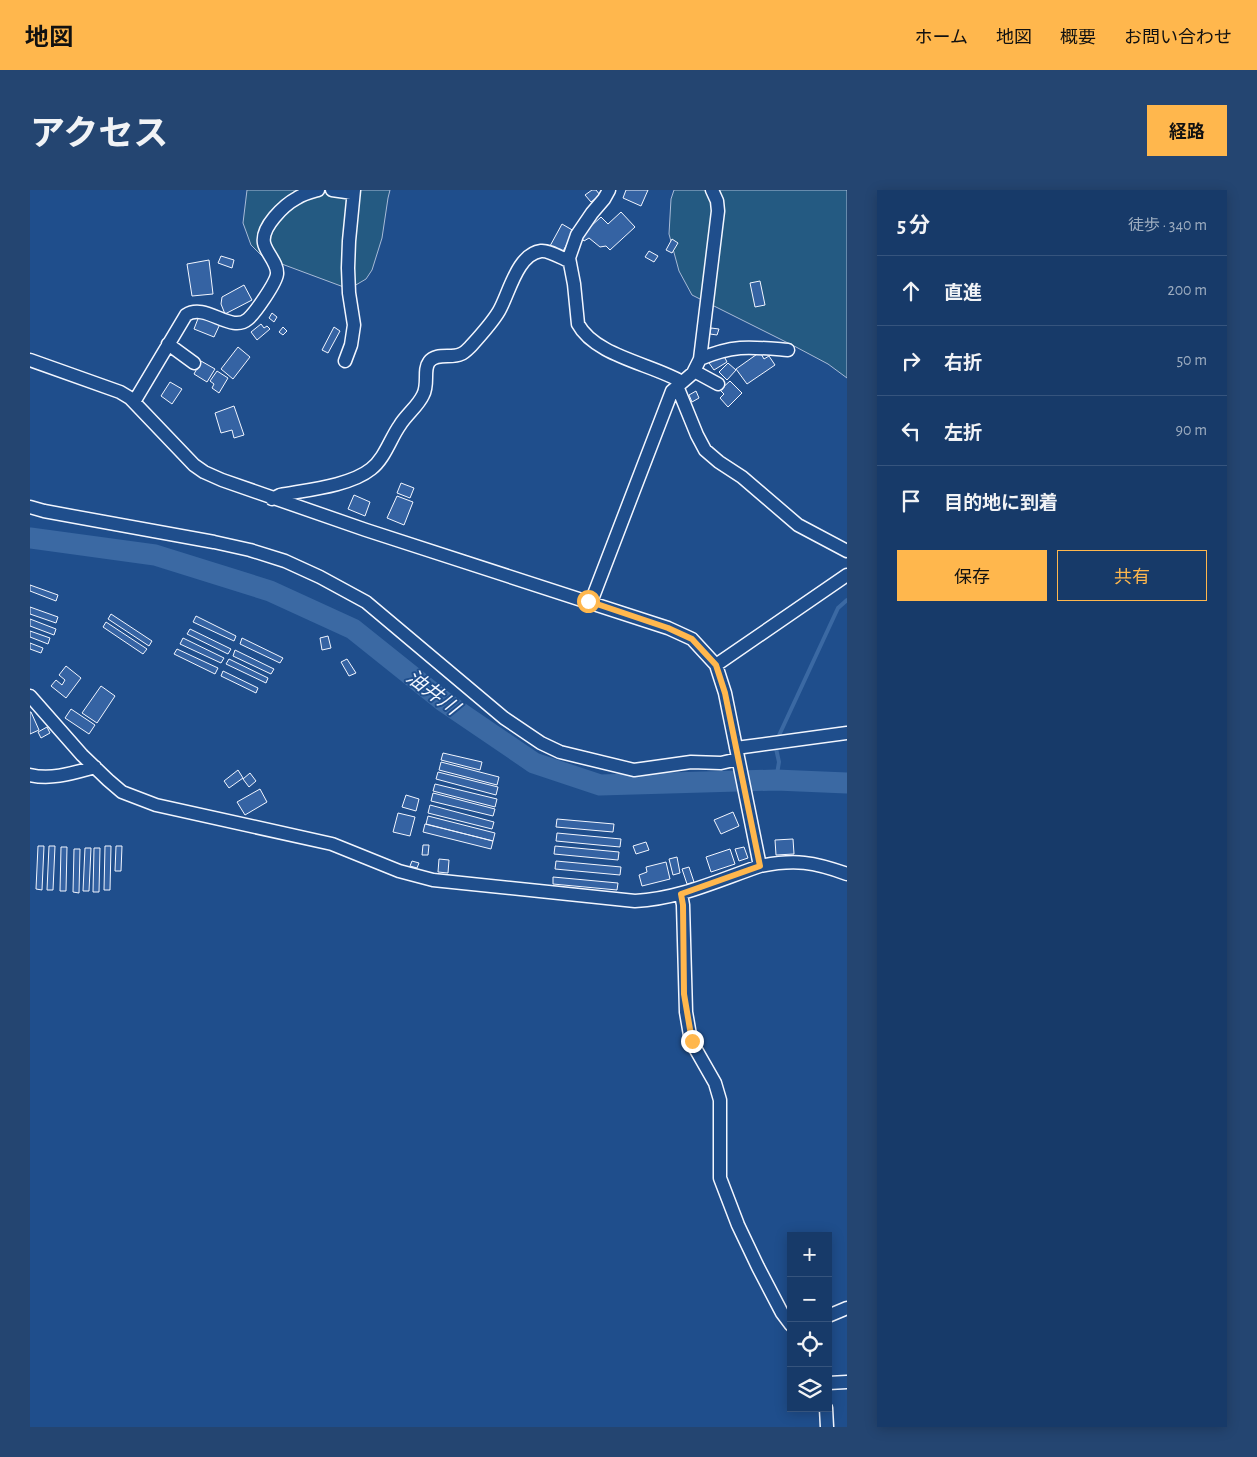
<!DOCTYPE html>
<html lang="ja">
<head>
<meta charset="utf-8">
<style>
  :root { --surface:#173a69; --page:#244571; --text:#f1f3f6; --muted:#9eadc0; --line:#36547d; --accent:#ffb74d }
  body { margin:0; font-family:"Alegreya Sans","Noto Sans JP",sans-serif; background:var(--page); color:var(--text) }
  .controls { position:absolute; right:15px; bottom:15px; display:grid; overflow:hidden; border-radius:0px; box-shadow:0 2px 12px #0003 }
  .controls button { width:45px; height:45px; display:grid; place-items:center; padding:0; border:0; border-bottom:1px solid var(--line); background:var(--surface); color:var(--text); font:25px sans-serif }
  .stop { position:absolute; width:15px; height:15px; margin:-11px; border:4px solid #ffb74d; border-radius:50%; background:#fff }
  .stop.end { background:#ffb74d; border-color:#fff; box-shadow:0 1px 5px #0008 }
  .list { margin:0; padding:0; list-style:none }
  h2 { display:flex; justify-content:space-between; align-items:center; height:65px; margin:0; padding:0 20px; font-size:21px }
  h2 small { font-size:16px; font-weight:400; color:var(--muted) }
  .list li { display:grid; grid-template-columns:32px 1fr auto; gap:15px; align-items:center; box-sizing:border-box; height:70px; padding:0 20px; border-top:1px solid var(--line) }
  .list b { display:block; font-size:19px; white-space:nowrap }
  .list em { font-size:16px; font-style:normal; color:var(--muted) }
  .actions { display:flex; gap:10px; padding:15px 20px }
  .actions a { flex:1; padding:11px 0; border:1px solid var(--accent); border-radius:0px; text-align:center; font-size:18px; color:var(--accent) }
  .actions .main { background:var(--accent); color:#111 }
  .icon { flex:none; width:28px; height:28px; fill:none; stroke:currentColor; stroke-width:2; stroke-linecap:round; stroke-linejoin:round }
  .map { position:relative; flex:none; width:817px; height:1237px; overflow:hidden; border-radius:0px }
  header { display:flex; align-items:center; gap:30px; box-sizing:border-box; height:70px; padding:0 25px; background:var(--accent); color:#111 }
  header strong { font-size:24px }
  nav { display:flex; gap:28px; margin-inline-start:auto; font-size:18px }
  .intro { display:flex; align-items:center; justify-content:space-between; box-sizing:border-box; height:120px; padding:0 30px }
  h1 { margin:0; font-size:35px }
  .button { padding:12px 22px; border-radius:0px; background:var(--accent); color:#111; font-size:18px; font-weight:700 }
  main { display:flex; gap:30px; padding:0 30px }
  aside { flex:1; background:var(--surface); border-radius:0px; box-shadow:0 2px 12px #0003 }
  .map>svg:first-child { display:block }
</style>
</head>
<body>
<header>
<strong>地図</strong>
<nav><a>ホーム</a><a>地図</a><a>概要</a><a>お問い合わせ</a></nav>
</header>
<div class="intro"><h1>アクセス</h1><a class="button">経路</a></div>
<main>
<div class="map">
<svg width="817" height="1237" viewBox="0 0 817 1237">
  <rect width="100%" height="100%" fill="#1f4e8c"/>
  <path fill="#245a82" stroke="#a8bbd7" d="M217,0H360L358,8L352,48L342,80L336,89L319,99L233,67L221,55L213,33Z
    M644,0H817V188L798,174L766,157L662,105L649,81L639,44L641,9Z"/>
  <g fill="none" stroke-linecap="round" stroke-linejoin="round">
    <path stroke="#3b69a3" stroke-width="4" d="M746,590L749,572L745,554L808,418L817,410"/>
    <path stroke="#3b69a3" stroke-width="21" d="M0,348L125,365L240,401L323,439L413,511L504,573L570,595L746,590L817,593"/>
  </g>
  <path fill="#3563a3" stroke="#f2f6ff" d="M562,0H566L570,5L561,12L555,5Z
    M596,0H618L611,16L593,8Z
    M591,22L605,37L580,60L576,56L570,57L559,48L554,51L550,46L571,27L578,34Z
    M532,34L544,41L532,63L520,56Z
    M642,49L648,53L642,63L636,60Z
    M619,61L628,66L624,72L615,67Z
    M191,66L204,70L202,78L188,73Z
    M179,70L183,104L162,106L157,74Z
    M730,91L735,115L725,117L720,93Z
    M214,95L222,110L195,124L191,114L192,107Z
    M242,123L247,127L244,132L239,128Z
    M169,126L190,134L184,147L164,139Z
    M231,134L234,138L237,136L240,139L227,150L221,142Z
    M253,137L257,141L253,145L249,142Z
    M304,137L310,141L298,163L292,160Z
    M681,138L689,139L687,145L680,144Z
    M208,157L220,167L203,189L191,179Z
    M730,162L734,169L739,166L745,175L717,194L706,179Z
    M693,164L697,172L684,180L679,173Z
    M171,171L185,179L177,192L164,184Z
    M698,173L706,180L697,190L689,182Z
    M187,181L198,188L189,203L182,198L184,194L180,191Z
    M700,191L712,203L698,217L690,208L694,204L690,200Z
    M140,192L152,199L142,214L131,206Z
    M666,201L669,208L662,212L659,205Z
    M204,216L214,245L204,248L202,240L191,243L185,223Z
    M371,293L384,298L380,308L367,303Z
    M324,305L340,312L335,326L318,319Z
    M367,306L383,312L374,335L357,328Z
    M0,395L28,405L26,411L0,401Z
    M0,417L28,427L26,433L0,424Z
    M81,424L122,451L119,456L78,429Z
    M166,426L206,446L204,451L163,432Z
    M0,429L26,439L24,445L0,436Z
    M76,432L117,459L113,464L73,437Z
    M160,439L201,459L198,464L157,444Z
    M0,441L20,448L18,454L0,447Z
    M298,446L301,458L292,460L290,448Z
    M153,448L194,468L191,473L150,454Z
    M212,448L253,468L250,473L210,454Z
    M0,453L13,458L11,463L0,459Z
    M147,459L188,478L185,484L144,464Z
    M205,460L244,479L241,484L203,466Z
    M199,469L238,488L236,493L196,474Z
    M317,469L326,483L319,486L311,472Z
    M36,476L51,488L36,508L21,496L26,490L32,495L35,490L29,485Z
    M193,481L228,498L226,503L191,486Z
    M71,496L85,506L67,533L52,523Z
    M41,519L65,535L59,544L35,528Z
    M0,522H1L9,540L0,544Z
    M17,537L20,543L11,548L8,542Z
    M413,563L452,572L450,580L411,570Z
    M411,572L469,587L467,595L409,580Z
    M208,580L213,588L199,598L194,591Z
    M408,582L468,597L466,605L406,589Z
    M220,583L226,591L219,597L213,589Z
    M405,594L467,609L465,617L403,601Z
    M230,599L237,612L215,625L207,612Z
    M403,603L465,619L463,626L401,611Z
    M376,605L389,609L386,621L372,617Z
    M400,615L464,632L462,639L398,623Z
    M703,622L709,636L691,644L684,630Z
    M368,623L385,627L380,646L363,642Z
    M398,626L465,643L463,651L396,634Z
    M527,629L584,634L583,642L526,637Z
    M395,634L463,651L461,659L393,642Z
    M527,643L591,649L590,657L526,651Z
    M763,649L764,664L746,665L745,650Z
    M616,652L619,660L606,664L603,656Z
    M393,655H399L398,665H392Z
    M8,656H14L12,700L6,699Z
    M19,656H25L23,700H17Z
    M75,656H81L80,700H74Z
    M86,656H92L91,681H85Z
    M525,656L589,662L588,670L524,664Z
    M31,657H37L36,701H30Z
    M714,657L718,668L709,671L705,659Z
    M55,658H61L59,701H53Z
    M64,658H70L69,702H63Z
    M44,659H50L49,703L43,702Z
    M700,659L705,674L681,682L676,667Z
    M647,667L650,683L643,685L639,669Z
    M409,669L419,670L418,683L408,682Z
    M382,671L389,673L387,678L380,676Z
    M526,671L591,677L590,685L525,679Z
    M636,672L640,689L612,696L609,685L617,682L616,677Z
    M659,677L664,692L657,694L652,679Z
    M523,687L588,693L587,700L523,694Z"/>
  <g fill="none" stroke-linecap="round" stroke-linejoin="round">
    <g stroke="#f2f6ff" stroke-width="15">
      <path id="minor" d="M302,0L323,3
        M579,0L574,9L562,23L547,45L539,68L544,94L548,134C565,166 622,174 652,192
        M138,154L164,173
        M670,169C704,154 722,157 758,160
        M0,170L90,202L100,208L164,275L174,282L192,290L336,340L638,438L662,449L686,475L695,503L730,676
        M315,171L321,155L324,135L319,103L318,78L319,51L324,0
        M664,181L688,194
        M647,196L667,245L675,260L689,272L712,287L768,335L817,361
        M104,212L156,125C176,112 201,144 218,129C225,123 246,93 247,84C248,73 236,63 234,53C231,37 254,15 267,8C273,4 281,2 288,0
        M242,309L250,305C276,300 320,296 341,279C355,268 360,249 370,235C377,224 388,216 393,205C399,194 393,180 399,172C406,162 422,169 431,164C434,163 438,159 440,157C450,146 462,133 469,121C479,104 487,64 511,61C519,60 531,68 539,71
        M0,317L14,321L184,352L220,360L255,371L290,387L336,412L474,528L511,553L530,562L604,580L661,572L691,573L708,569
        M561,412L642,201L663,183L670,169L688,21L687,11L682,0
        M686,475L817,385
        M0,506L52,565L78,590L92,602L126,615L302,654L369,681L403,690L605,711C649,709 689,690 730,676C765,669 784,672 817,684
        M706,558L817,543
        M0,585C22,590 43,583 65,577
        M651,704L653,715L656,822L661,851L685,893L690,910V988L708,1035L728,1077L752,1123L761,1135
        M798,1126L817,1118
        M798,1193L817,1192
        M796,1218L797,1237"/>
    </g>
    <use href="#minor" stroke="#1f4e8c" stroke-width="12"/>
  </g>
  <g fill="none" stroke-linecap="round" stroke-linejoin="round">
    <path stroke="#ffb74d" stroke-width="6" d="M558,411L638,438L662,449L686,475L695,503L730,676L651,704L653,715L654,804L662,851"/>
  </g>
  <g text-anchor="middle" stroke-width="4" stroke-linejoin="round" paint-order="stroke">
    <g font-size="20" font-style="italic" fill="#f2f6ff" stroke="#1f4e8c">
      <text transform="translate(403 502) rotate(37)" y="7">油井川</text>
    </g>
  </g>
</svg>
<div class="controls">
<button>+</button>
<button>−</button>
<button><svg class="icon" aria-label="locate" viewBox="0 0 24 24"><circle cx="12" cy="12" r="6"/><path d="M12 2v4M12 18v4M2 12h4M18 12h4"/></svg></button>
<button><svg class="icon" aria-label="layers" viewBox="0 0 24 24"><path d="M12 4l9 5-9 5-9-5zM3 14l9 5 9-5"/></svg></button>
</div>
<div class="stop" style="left:558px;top:411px"></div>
<div class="stop end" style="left:662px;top:851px"></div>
</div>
<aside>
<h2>5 分<small>徒歩 · 340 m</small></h2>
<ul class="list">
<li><svg class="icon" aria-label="ahead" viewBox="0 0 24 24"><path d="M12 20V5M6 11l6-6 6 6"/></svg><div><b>直進</b></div><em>200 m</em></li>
<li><svg class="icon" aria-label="right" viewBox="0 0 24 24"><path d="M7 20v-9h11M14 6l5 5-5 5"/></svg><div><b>右折</b></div><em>50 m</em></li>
<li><svg class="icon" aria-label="left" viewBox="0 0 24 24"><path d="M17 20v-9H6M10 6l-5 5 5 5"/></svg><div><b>左折</b></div><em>90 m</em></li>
<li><svg class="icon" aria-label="arrive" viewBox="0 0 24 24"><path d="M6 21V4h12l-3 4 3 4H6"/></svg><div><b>目的地に到着</b></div></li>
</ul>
<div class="actions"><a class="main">保存</a><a>共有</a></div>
</aside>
</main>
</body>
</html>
